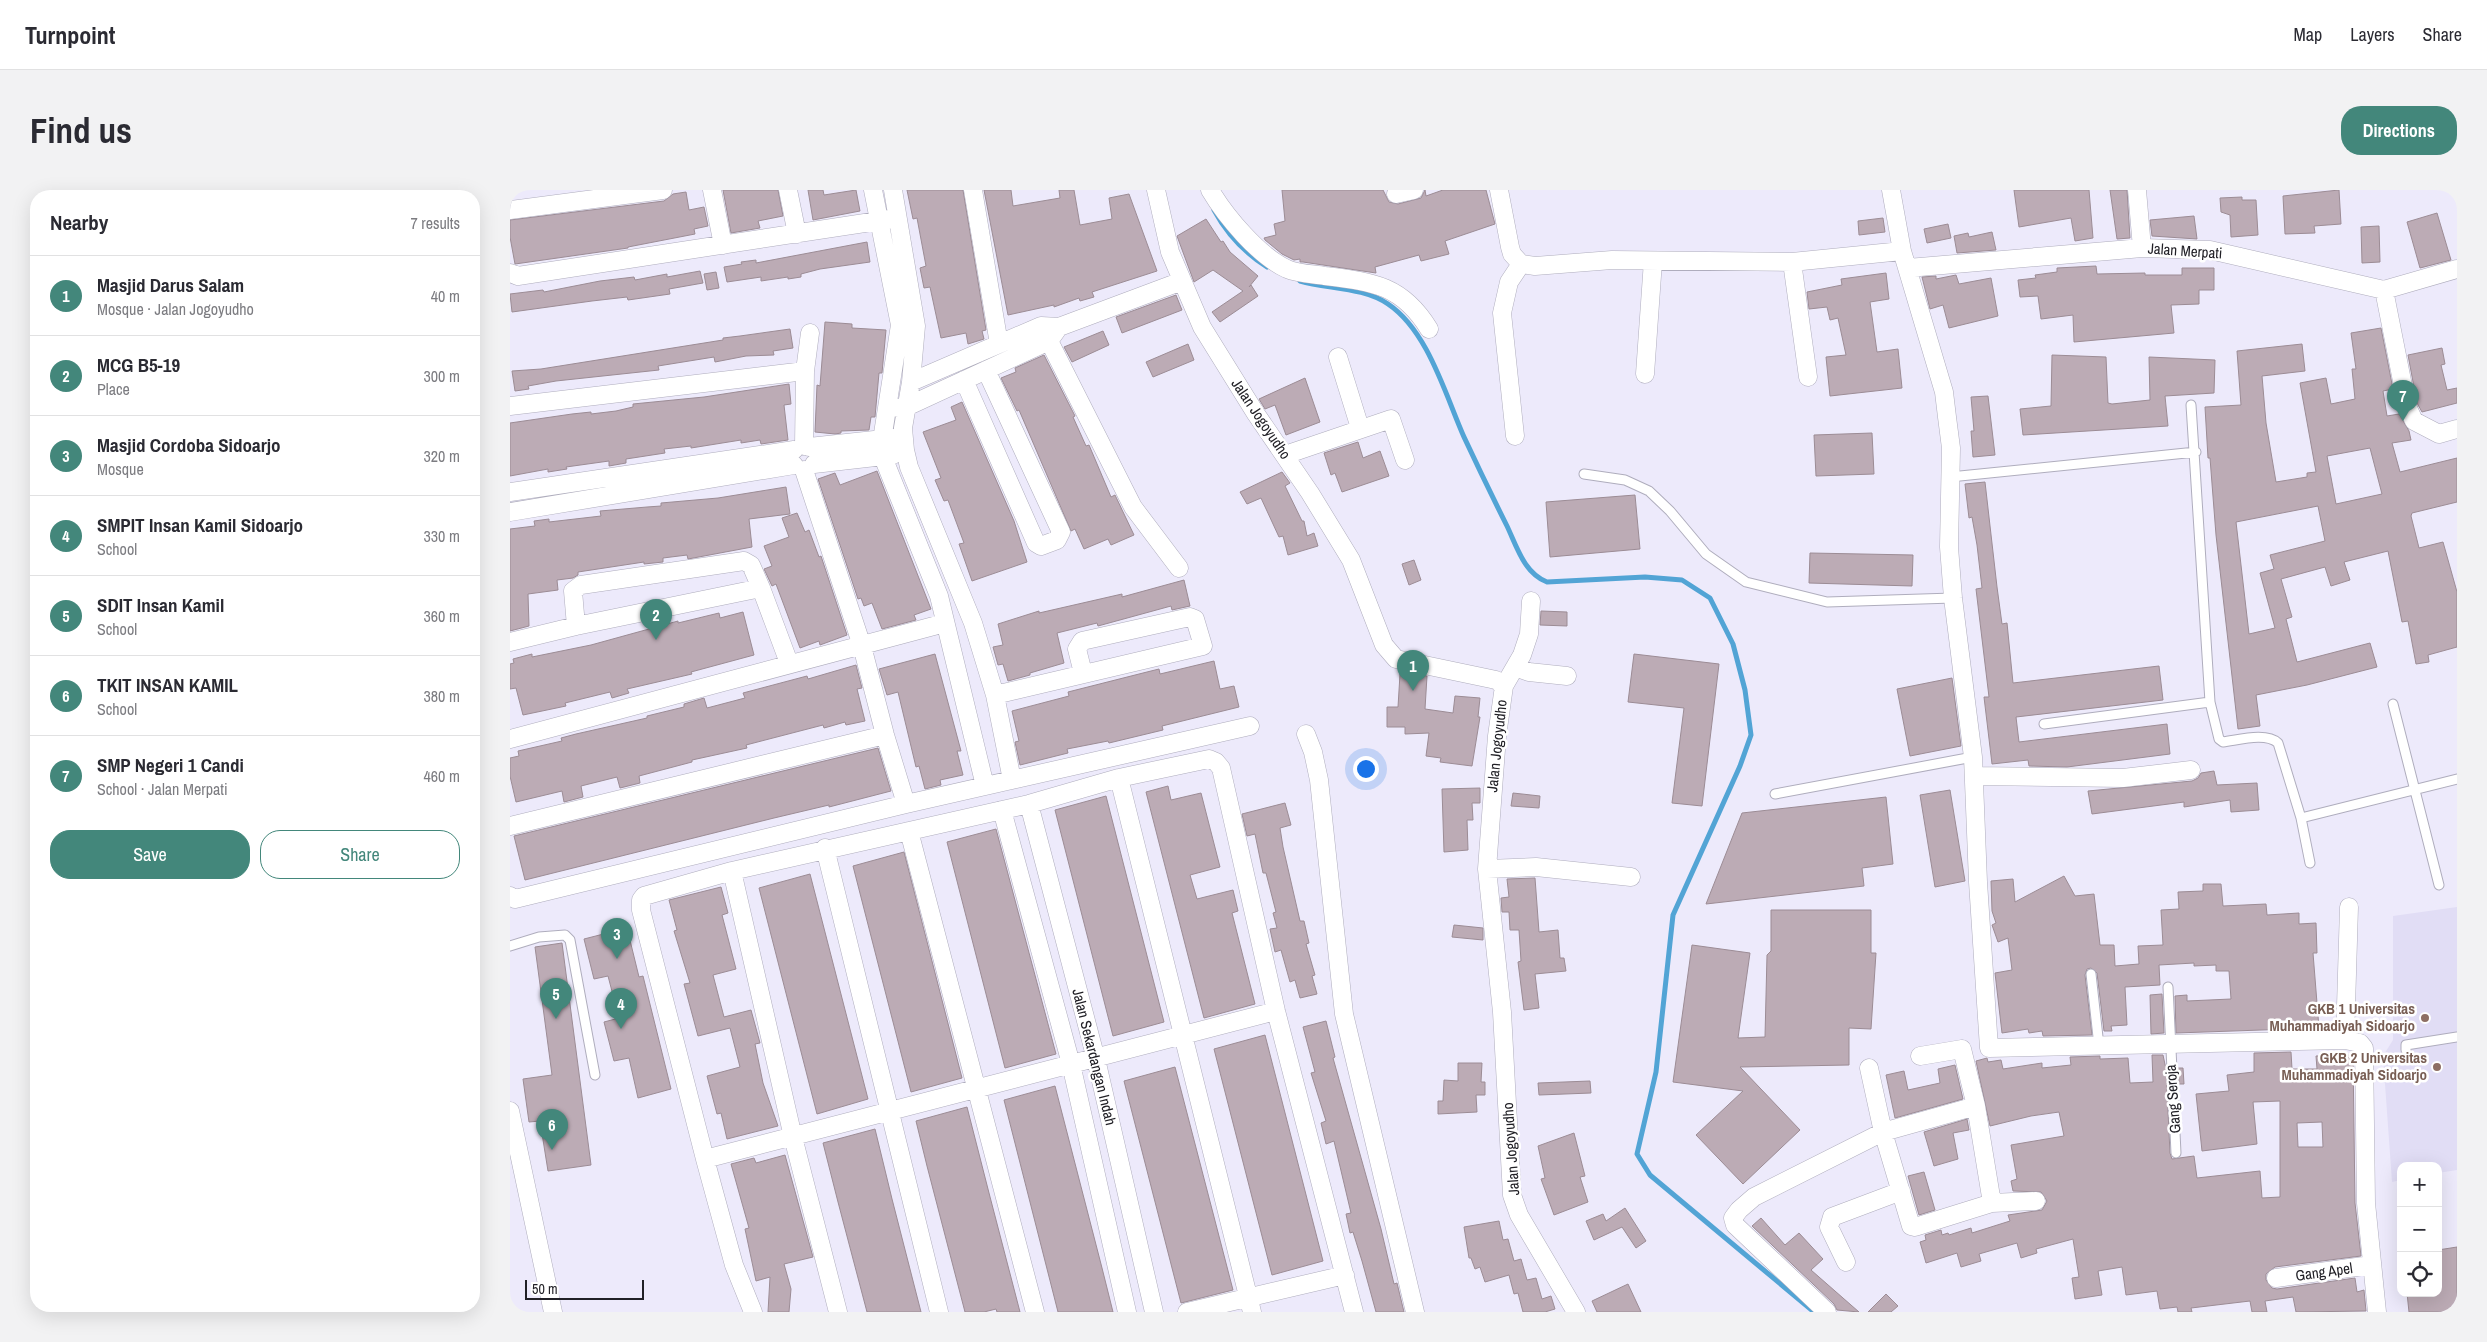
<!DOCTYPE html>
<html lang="en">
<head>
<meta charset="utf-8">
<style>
  :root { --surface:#fff; --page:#f2f2f3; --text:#2b2b33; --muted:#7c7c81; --line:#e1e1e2; --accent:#43877b }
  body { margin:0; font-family:"Archivo Narrow",sans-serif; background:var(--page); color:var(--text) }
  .controls { position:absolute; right:15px; bottom:15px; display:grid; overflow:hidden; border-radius:10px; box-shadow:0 5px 20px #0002 }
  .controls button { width:45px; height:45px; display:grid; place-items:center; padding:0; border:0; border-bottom:1px solid var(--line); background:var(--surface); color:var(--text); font:25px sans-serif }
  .scale { position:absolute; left:15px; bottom:12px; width:119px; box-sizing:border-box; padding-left:5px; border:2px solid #212026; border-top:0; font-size:14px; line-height:18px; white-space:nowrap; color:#212026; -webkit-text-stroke:4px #fff; paint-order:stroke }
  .you { position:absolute; left:855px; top:578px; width:18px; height:18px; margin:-12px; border:4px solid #fff; border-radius:50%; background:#1a73e8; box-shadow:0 0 0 8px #1a73e833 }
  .badge { display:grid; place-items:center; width:32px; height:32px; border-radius:50%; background:var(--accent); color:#fff; font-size:16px; font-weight:700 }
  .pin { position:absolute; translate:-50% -41px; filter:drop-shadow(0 1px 2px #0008) }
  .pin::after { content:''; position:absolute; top:26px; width:18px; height:15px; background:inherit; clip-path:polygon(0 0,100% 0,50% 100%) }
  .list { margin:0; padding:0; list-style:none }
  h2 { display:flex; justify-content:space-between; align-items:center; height:65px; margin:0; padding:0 20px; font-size:21px }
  h2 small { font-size:16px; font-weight:400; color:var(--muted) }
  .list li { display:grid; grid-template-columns:32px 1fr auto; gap:15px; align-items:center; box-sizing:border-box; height:80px; padding:0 20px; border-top:1px solid var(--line) }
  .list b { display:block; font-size:19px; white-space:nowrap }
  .list p { margin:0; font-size:16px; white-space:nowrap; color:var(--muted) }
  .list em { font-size:16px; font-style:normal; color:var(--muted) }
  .actions { display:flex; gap:10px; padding:15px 20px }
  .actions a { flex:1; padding:11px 0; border:1px solid var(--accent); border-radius:20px; text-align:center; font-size:18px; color:var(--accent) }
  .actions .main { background:var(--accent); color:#fff }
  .icon { flex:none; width:28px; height:28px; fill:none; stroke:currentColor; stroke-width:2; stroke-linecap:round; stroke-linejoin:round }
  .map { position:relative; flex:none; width:1947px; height:1122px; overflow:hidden; border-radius:20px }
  header { display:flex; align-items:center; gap:30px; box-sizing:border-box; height:70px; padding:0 25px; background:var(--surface); border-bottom:1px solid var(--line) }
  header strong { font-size:24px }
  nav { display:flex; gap:28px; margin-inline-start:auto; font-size:18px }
  .intro { display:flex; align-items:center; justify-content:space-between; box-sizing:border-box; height:120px; padding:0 30px }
  h1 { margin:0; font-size:35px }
  .button { padding:12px 22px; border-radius:20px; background:var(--accent); color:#fff; font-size:18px; font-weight:700 }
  main { display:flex; gap:30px; padding:0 30px }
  aside { flex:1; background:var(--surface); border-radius:20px; box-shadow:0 5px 20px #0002 }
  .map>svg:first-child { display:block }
</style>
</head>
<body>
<header>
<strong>Turnpoint</strong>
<nav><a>Map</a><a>Layers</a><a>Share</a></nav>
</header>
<div class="intro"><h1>Find us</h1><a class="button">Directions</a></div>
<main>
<aside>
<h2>Nearby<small>7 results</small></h2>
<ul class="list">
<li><span class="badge">1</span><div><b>Masjid Darus Salam</b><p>Mosque · Jalan Jogoyudho</p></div><em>40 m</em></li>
<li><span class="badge">2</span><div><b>MCG B5-19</b><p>Place</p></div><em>300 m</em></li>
<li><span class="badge">3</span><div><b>Masjid Cordoba Sidoarjo</b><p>Mosque</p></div><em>320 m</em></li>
<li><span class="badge">4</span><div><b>SMPIT Insan Kamil Sidoarjo</b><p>School</p></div><em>330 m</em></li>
<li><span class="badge">5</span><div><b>SDIT Insan Kamil</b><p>School</p></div><em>360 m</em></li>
<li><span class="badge">6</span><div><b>TKIT INSAN KAMIL</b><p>School</p></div><em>380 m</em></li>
<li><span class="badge">7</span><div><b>SMP Negeri 1 Candi</b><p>School · Jalan Merpati</p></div><em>460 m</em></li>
</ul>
<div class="actions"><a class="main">Save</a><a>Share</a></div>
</aside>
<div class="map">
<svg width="1947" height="1122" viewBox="0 0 1947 1122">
  <rect width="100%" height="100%" fill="#edeafb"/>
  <path fill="#e1ddf5" d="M1947,717V980L1928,983V976H1891V990L1882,992L1873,866L1883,850V726Z"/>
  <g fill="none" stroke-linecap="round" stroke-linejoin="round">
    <path stroke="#52a4d5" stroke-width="5" d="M704,20C717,44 735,63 757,77
      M790,91C818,99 853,97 878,114C918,141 935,204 954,247C968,277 982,306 997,336C1007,357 1014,383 1037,392L1135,387L1172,390L1200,408L1223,454L1235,500L1241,545L1230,576L1163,725L1146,882L1127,964L1140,985L1304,1122"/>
  </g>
  <path fill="#bcabb5" stroke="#9c8c95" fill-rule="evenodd" d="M213,0H268L273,26L248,31L250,38L221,43Z
    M298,0H313L314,5L346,0L350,21L303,30Z
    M397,0H453L476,140L472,141L474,149L458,154L456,143L431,148L420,97L414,98L410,78L416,76L407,28L403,29Z
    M474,0H501L503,16L550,8L549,0H564L570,35L602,29L599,8L619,4L647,81L582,102L584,107L570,111L569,108L544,117V115L498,125Z
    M772,0H873L879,12L888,14L911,8L915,0L916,6L933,0H976L985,34L935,51L939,64L911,71L909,65L865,77L866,83L793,72H790V69L784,70L772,64L755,50L754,48L766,45L764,34L775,31Z
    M1504,0H1579L1583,48L1565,51L1561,28L1509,37Z
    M1600,0H1617L1620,48L1607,49Z
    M1829,0L1831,34L1804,36L1805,43L1775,44L1773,6Z
    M176,2L179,20L194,17L198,36L184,39L185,44L118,57V58L5,74L0,47V30L154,11L163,4Z
    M1732,7V10H1746L1748,45L1721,47L1720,25L1711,22L1710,8Z
    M1927,23L1941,70L1910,78L1897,32Z
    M1684,26L1687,49L1642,46L1640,30Z
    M1373,28L1375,42L1349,45L1348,31Z
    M696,29L711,52L713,51L720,62L748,86L739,97L741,95L748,106L710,132L702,122L733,101L703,80L684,92L667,46Z
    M1438,34L1441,48L1417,53L1414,39Z
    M1869,36L1870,72L1852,73L1851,37Z
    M1482,42L1486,60L1447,63L1444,46L1458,43L1459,47Z
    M357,52L360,72L310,79L291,84V87L278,89V87L251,91V87L217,92L214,77L232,74L231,72L246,70V73Z
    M1586,76L1587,84L1635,83V85H1672V78H1704V100H1689V114L1661,115L1664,143L1564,152L1563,125L1531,129L1528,106L1510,107L1508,90L1526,88L1525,85L1547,82V78Z
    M190,81L193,93L159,99L160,104L118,110L117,107L82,111L2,122L0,104L33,100L34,102L90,91L124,87L125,90L157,84V87Z
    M206,82L209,98L197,100L194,84Z
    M1376,83L1379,109L1360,112L1367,162L1388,159L1392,198L1320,206L1316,167L1336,165L1328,128L1320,130L1317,117L1299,119L1297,102L1332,95L1331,89Z
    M1446,85L1449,94L1481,88L1488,126L1439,138L1433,115L1420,119L1412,87L1426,86V89Z
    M666,105L672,120L612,143L606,127Z
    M315,132L342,134V138L376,140L372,183H369L365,227H361L359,240L331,241V243L325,244L305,242L307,195L310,196Z
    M1871,138L1883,199L1873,201L1877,226L1889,224L1899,241L1901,250L1882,253L1890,282L1947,268V312L1902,323L1901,326L1909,358L1933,352L1947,402V457L1918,465L1919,472L1906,474L1898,431L1892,432L1878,361L1834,372L1840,390L1821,396L1815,377L1771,389L1782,427L1776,429L1787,472L1860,453L1867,477L1797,495L1746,505L1750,536L1728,539L1706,345L1700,268H1698L1695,217L1731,215L1727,161L1792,154L1795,181L1752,186L1756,233L1766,292L1797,287V283L1806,282L1790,193L1816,188L1821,214L1845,209L1842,179H1846L1841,143ZM1860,258L1872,304L1826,314L1817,266ZM1808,316L1815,351L1760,365L1764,379L1750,383L1765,438L1739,444L1726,332Z
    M280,139L283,158L263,161L264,165L236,166L205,172L204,167L148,176L149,180L46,191L18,196L19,199L5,201L2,181L31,179L213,150V148L230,146Z
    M593,141L599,155L562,172L554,157Z
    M678,154L684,170L643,187L636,172Z
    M1932,158L1935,174L1931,175L1937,200L1947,198V213L1912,222L1907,213L1898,165Z
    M534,165L565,226L563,227L576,256L579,255L601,307L605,305L624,345L601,355L598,349L574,359L565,339L561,341L509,220L507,221L491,188L506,182L505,178Z
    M1542,165L1596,167L1598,213L1602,214L1640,210L1639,167L1705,170L1704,203L1655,206L1658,236L1513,245L1510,219L1541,216Z
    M795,188L810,232L776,245L765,215L755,219L749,209Z
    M279,194L281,214L274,215L278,250L251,254L250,250L231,253V250L181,258V256L154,259L155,263L116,269V273L99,276V271L56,277L57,279L38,282V279L0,286V233L62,224L81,222V224L106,221L123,217V214L194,207Z
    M1478,206L1485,265L1463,267L1461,241H1464L1461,207Z
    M452,212L504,331L517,372L462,391L449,354L454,353L438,310L434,311L425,290L431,288L413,242L446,230L441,217Z
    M1362,243L1364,284L1306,286L1304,245Z
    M848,252L853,268L870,261L879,286L832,302L825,283L821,285L814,263Z
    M367,281L421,419L404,425L406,430L372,439L362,413L354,416L351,408L348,409L308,289L325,283L330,295Z
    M772,282L780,293L775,296L792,331H794L797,346L804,343L808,356L778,365L773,346L769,347L751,308L737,314L730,302Z
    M1475,292L1487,397L1492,434L1497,433L1503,493L1649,476L1653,510L1506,527L1509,552L1657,534L1660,564L1557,577L1519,576L1518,570L1482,574L1474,507H1479L1466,399L1472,398L1467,355L1462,327L1459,328L1455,294Z
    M276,297L280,324L239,329L242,357L178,369L177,365L153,368V372L134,374V372L68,382V385L63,388L47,390L48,400L18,404L19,436L0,441V339L25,336L24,331L39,329V332L91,326L90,321L137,317L151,316V313L208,308Z
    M1125,305L1130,359L1040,367L1036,312Z
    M287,323L295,342L299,340L309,367L311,366L337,445L310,455L309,451L290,458L266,394L262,396L254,379L262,376L254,356L279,347L272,328Z
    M1300,363L1403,365L1402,396L1299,393Z
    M904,370L911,390L899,395L892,374Z
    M674,390L680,416L662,420L661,416L588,436L587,433L547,443L554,473L520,483V485L498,491L493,474L488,475L483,457L493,455L488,434L529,421V423L612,404V407Z
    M1031,421L1057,422V436L1030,435Z
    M233,422L244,465L181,482L182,484L117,499L119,503L102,508L100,502L55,513L56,516L13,525L6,498L0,499V474L4,473L3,469L22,464V467L81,455L168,431V433L209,423L210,428Z
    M425,464L451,561H447L453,585L430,590L431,595L415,599L409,576L406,577L388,502L377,505L369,479Z
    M1124,464L1209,474L1192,616L1162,613L1174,518L1118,512Z
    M704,471L710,499L724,496L729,517L652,536L653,540L599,553L598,551L557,559L558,563L510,575L505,552L509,551L502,521L559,506L558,502L633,483L649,479L650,484Z
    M346,475L352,498L347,499L355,531L336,535L335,532L314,538L313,535L236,555L237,558L182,570V572L129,586L130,593L110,598L107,587L71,596L73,607L54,612L52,601L6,612L0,586V568L9,566L8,561L52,551L51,548L66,544L137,528V526L174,517V514L194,508L197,518L235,508L233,503L297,486L298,489Z
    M890,484L917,486L915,519L943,523L945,506L970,508L968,527H970L962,576L930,572L931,568L916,566L919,543L895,544V537H877V517H888Z
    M1442,488L1451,556L1400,566L1387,499Z
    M368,558L381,601L319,617V615L264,628L15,690L4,646Z
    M1704,581L1707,595L1747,593L1749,620L1721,622L1720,610L1674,617V612L1582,624L1578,601L1682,591L1688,588L1691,583Z
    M658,596L661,610L691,603L710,677L680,685L687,709L723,700L728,721L722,723L745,814L694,828L636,602Z
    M970,598V613H962L963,630H957L958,660L934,662L932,599Z
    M1440,600L1455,691L1425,697L1410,605Z
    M1003,603L1030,606L1029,618L1001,616Z
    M596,606L654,832L603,846L545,620Z
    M1376,607L1383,674L1352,678L1354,696L1196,714L1232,623Z
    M775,613L781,635L770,638L773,657L790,731H794L799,753L796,754L805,785L802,786L807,804L790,808L785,790L780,792L771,760L765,762L760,739L767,738L763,723L766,722L756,683H753L745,644L737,646L732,624Z
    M486,639L546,864L495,878L437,652Z
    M394,662L452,888L401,902L343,676Z
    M300,684L358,909L307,924L249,698Z
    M1554,686L1565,706L1584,704L1590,755H1604L1605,776L1629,774L1628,756L1653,755L1651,720L1669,719L1668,702L1693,701V694H1711L1713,716L1756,714L1757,725L1789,723V734L1806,733L1807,763H1803L1809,838L1666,843L1665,806L1677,805V811L1721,809L1719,781H1706V775L1684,776V773L1649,775L1650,795L1615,797L1617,835L1601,836L1602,841H1594L1587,783L1581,778L1577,779L1575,785L1582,845L1533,846L1532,841L1519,843L1518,839L1492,843L1485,783L1502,780L1498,748L1488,752L1482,735L1486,733L1482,721L1481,691L1503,689L1505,712Z
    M1025,688L1029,742L1048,740L1050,768H1054L1056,781L1025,784L1029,818L1014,820L1008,772L1011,771L1009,740H1000L999,722H992L991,708L999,707L997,689Z
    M211,697L218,723L212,725L226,779L203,785L214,827L241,820L250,853L245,854L253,893L268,936L217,949L211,923L207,924L197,886L230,877L220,838L188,846L174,794L180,793L164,741L167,740L159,710Z
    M1261,720H1361V763H1366L1361,839L1339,838V875L1230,877L1290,940L1233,994L1186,945L1233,901L1163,892L1182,755L1240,763L1228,848L1255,847L1257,765L1261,761Z
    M944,735L973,738V750L942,747Z
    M117,738L129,787L133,786L161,899L128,908L119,868L104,871L94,832L109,828L98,786L84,789L74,749Z
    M52,753L81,975L38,981L30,931L19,932L13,889L42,885L25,757Z
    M1652,804L1654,843L1641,844L1640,805Z
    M816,831L825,867L823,868L871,1039L884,1094L887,1093L894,1122H866L852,1071L843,1042L840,1043L836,1024L841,1023L824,951L816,954L811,933L816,931L801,883L805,882L793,837Z
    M755,845L813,1071L762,1085L704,859Z
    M1781,862L1782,879H1807L1806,866L1843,865L1845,1013L1851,1066L1765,1077L1756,1084V1090L1762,1098L1767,1099L1845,1088L1847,1102L1854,1100L1856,1121L1786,1122L1783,1107L1755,1111L1757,1122H1742L1740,1111L1681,1118L1682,1122H1668L1667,1117L1650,1119L1647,1101L1616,1105L1612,1077L1588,1081L1592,1105L1565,1109L1562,1088L1569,1087L1563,1049L1526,1059L1527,1063L1511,1068L1507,1053L1469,1064L1471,1071L1451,1077L1447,1063L1416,1073L1410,1052L1416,1050L1415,1045L1431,1040L1432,1045L1438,1043L1439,1045L1461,1038L1462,1043L1500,1031L1498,1025L1532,1020L1537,1011L1531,1002L1503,1001L1501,991L1507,989L1501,955L1554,946L1549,922L1521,926L1480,936L1466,871L1477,868L1478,872L1491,870L1493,879L1532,873V878L1561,875L1560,867L1590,866V869L1618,868L1620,893L1643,892L1642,865H1653L1656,879L1660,963L1662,969L1684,966L1687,988L1750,981L1752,1008L1770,1007V911L1743,912L1747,954L1692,961L1686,904L1719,901L1717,885L1744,882V863ZM1812,932L1813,957H1788L1787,933Z
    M948,873H972L971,892H975V905H966L967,922L928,924V911H933L934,890L948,891Z
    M1445,875L1453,909L1385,928L1376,885L1394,881L1398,900L1430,893L1428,879Z
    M665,877L723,1100L671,1113L614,891Z
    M1668,878H1673L1674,894H1669Z
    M1080,891L1081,903L1029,905L1028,893Z
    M545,896L592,1078L603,1122H548L494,910Z
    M457,917L479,1003L510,1122H487L486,1119L474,1122H455L417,976L406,931Z
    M1457,929L1459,940L1443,943L1448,969L1424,976L1414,942Z
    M365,939L382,1009L411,1122H357L328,1012L313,953Z
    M1064,943L1075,986L1070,987L1078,1012L1044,1025L1031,989L1035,988L1028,956Z
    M275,965L303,1067L274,1074L281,1099L279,1122H258L260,1087L246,1091L235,1039L239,1038L221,974L244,968L246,973Z
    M1414,982L1425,1020L1409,1025L1398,986Z
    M1115,1018L1136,1051L1126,1058L1112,1037L1084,1050L1076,1031L1093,1024L1096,1031Z
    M1251,1028L1275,1055L1289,1043L1313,1069L1301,1080L1349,1122L1327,1120L1324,1114L1242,1036Z
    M989,1031L993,1050L998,1049L1004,1071L1011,1069L1017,1090L1026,1088L1032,1109L1041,1106L1045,1119L1035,1122H1013L1008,1103L1004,1104L999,1085L975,1092L970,1077L965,1079L961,1068H959L954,1037Z
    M1947,1057V1122H1899L1897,1103H1928V1060Z
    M1118,1094L1131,1122H1087L1082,1111Z
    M1376,1104L1388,1116L1381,1122H1358Z"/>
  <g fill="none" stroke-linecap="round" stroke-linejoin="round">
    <g stroke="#afadbd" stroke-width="11">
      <path id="service" d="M1681,215L1700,512L1709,549L1713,552C1729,550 1756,542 1768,553L1791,628L1947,589
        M1074,284L1115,290L1139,301L1160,321L1196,364L1236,392L1317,412L1443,408
        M1440,287L1686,262
        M1883,514L1929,695
        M1534,534L1700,512
        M1265,604L1463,567
        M1791,628L1800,673
        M0,756L29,747L55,745L60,750L85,885
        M1581,784L1589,856
        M1658,797L1666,963
        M1896,860V855L1947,847"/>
    </g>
    <g stroke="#afadbd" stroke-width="19">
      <path id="minor" d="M202,0L213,55
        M278,0L287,44
        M363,0L390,135L372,250L373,267L429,406L475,596
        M383,0L406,136L401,192L393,238L395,260L399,277L463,433L485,505L502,590
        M463,0L489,154
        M646,0L660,62L692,137L746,224L800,303L841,370L874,455L886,469L986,490L994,496L987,546L977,679L992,822L1002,1005L1009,1025L1066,1122
        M700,0C716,27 749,66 777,79C789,84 803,84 815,86C863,92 892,95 919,139
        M989,0L1000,57L1002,64L1011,74L1025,76L1102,70L1282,72L1392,61
        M1381,0L1392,61L1434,202L1437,227L1441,258L1439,357L1443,408L1463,567L1468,692L1479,858L1835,850L1850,853L1854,858L1856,1013L1867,1122
        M1627,0L1632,58
        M886,4L904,0
        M0,20L153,0
        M1282,72L1298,187
        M1398,78L1632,58L1700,60L1874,100L1947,79
        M0,83L8,86L381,29
        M1874,100L1897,216L1904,231L1929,244L1947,239
        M549,137L672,91
        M534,141L623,317L669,378
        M828,167L850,238
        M1135,184L1143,71
        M454,190L526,353L531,356L547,350L551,342L476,180
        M0,216L295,181
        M388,218L396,217L539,151L549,137L531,136L401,192
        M1005,246L992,123L999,92L1011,74
        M294,256L295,181L300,143
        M299,257L383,248
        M775,265L881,229L895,270
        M304,274L383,265
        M294,280L352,456L375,545L396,614
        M0,302L284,260
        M0,322L284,275
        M66,436L63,401L71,395L234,371L241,375L251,398L279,473
        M0,452L66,436L251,398
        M1005,477L1019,482L1057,486
        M994,496L1012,465L1019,444L1021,411
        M485,505L693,456L685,429L680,427L572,451L567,459L573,483
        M796,544L803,562L809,590L834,824L905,1122
        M0,549L435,433
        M1464,586L1613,588L1681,580
        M609,588L742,1122
        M519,614L586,869L644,1122
        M492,620L561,874L617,1122
        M0,636L375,545
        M399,641L525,1122
        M315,658L429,1122
        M977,679L1026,677L1121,687
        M0,706L5,709L396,614L740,536
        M1835,850L1839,717
        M1359,878L1373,942L1466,916
        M0,921L43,1122
        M195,969L131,720V710L134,706L222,681
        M1482,1013L1526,1011
        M1336,1072L1319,1037L1322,1027L1391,1001
        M1766,1088L1861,1075
        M243,1122L224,1075L195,969L766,821
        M328,1122L283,947L222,681L519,614L609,588L699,569L706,572L711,578L766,821L844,1122
        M677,1122L835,1085
        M1317,1122L1225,1035L1223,1028L1229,1020L1244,1007L1373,942L1401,1036L1405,1037L1482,1013L1466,916L1452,859L1410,866"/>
    </g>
    <use href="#service" stroke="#fff" stroke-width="9"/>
    <use href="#minor" stroke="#fff" stroke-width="18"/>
  </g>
  <g fill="#8d6e63" stroke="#fff" stroke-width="2">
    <circle cx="1915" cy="828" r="5"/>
    <circle cx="1927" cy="877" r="5"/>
  </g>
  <g text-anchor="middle" stroke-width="5" stroke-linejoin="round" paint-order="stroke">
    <g font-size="15" fill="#212026" stroke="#fff">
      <text transform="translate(1675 61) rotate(4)" y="5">Jalan Merpati</text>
      <text transform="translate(751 229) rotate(56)" y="5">Jalan Jogoyudho</text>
      <text transform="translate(987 556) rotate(-84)" y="5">Jalan Jogoyudho</text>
      <text transform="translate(584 867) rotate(76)" y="5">Jalan Sekardangan Indah</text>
      <text transform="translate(1663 909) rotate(-94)" y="5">Gang Seroja</text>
      <text transform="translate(1001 959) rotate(-94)" y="5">Jalan Jogoyudho</text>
      <text transform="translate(1814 1082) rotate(-8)" y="5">Gang Apel</text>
    </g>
    <g font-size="15" font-weight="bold" fill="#785e54" stroke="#fff" text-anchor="end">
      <text x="1905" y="824">GKB 1 Universitas<tspan x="1905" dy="17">Muhammadiyah Sidoarjo</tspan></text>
      <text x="1917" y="873">GKB 2 Universitas<tspan x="1917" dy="17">Muhammadiyah Sidoarjo</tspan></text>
    </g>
  </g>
</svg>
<div class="controls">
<button>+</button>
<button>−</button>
<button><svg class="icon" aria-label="locate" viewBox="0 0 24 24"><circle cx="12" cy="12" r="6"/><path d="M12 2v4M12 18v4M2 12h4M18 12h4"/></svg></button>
</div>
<div class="scale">50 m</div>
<div class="you"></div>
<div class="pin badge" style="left:903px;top:501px">1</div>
<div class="pin badge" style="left:146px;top:450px">2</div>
<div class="pin badge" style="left:107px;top:769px">3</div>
<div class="pin badge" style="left:111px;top:839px">4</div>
<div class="pin badge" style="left:46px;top:829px">5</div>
<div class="pin badge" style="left:42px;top:960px">6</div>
<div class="pin badge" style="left:1893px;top:231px">7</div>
</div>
</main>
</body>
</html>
